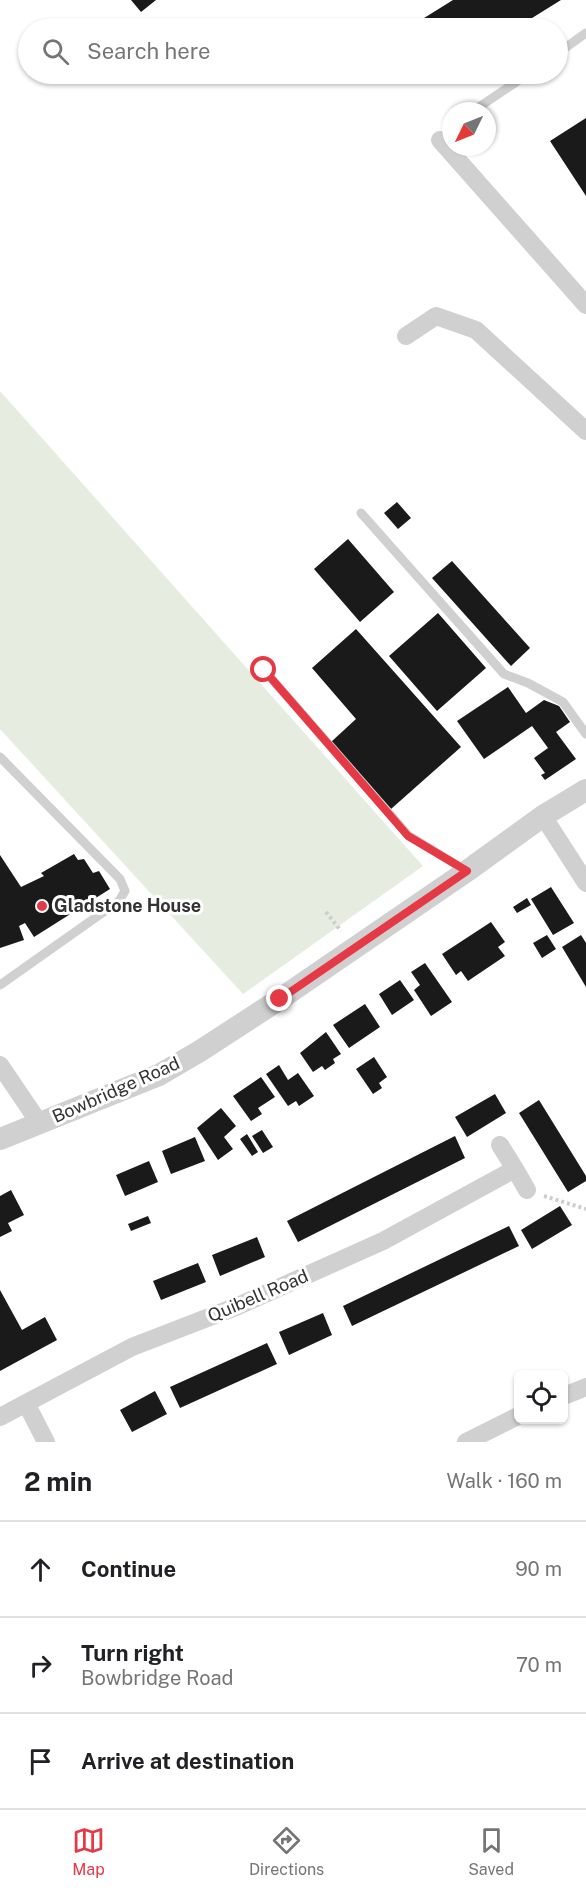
<!DOCTYPE html>
<html lang="en">
<head>
<meta charset="utf-8">
<style>
  :root { --surface:#fff; --page:#f6f6f6; --text:#202124; --muted:#757577; --line:#e0e0e0; --accent:#e63946 }
  body { margin:0; font-family:"Public Sans",sans-serif; background:var(--page); color:var(--text) }
  .controls { position:absolute; right:18px; bottom:18px; display:grid; overflow:hidden; border-radius:9px; box-shadow:0 2px 4px #0004 }
  .controls button { width:54px; height:54px; display:grid; place-items:center; padding:0; border:0; border-bottom:2px solid var(--line); background:var(--surface); color:var(--text); font:30px sans-serif }
  .compass { position:absolute; left:442px; top:102px; width:54px; height:54px; border-radius:50%; background:var(--surface); box-shadow:0 2px 4px #0004; rotate:227deg }
  .stop { position:absolute; width:18px; height:18px; margin:-14px; border:4px solid #e63946; border-radius:50%; background:#fff }
  .stop.end { background:#e63946; border-color:#fff; box-shadow:0 2px 6px #0008 }
  .list { margin:0; padding:0; list-style:none }
  h2 { display:flex; justify-content:space-between; align-items:center; height:78px; margin:0; padding:0 24px; font-size:26px }
  h2 small { font-size:20px; font-weight:400; color:var(--muted) }
  .list li { display:grid; grid-template-columns:39px 1fr auto; gap:18px; align-items:center; box-sizing:border-box; height:96px; padding:0 24px; border-top:2px solid var(--line) }
  .list b { display:block; font-size:22px; white-space:nowrap }
  .list p { margin:0; font-size:20px; white-space:nowrap; color:var(--muted) }
  .list em { font-size:20px; font-style:normal; color:var(--muted) }
  .icon { flex:none; width:33px; height:33px; fill:none; stroke:currentColor; stroke-width:2; stroke-linecap:round; stroke-linejoin:round }
  .map { position:relative; flex:none; width:586px; height:1442px; overflow:hidden }
  .search { position:absolute; background:var(--surface); box-shadow:0 2px 4px #0004; left:18px; right:18px; top:18px; height:66px; display:flex; align-items:center; gap:15px; box-sizing:border-box; padding:0 21px; border-radius:33px; color:var(--muted); font-size:22px }
  .sheet { height:366px; background:var(--surface) }
  nav { display:flex; justify-content:space-around; align-items:center; box-sizing:border-box; height:84px; border-top:2px solid var(--line); background:var(--surface); font-size:16px; color:var(--muted) }
  nav a { display:grid; justify-items:center; gap:3px }
  nav .on { color:var(--accent) }
  .map>svg:first-child { display:block }
</style>
</head>
<body>
<div class="map">
<svg width="586" height="1442" viewBox="0 0 586 1442">
  <rect width="100%" height="100%" fill="#fff"/>
  <path fill="#e6ecdf" d="M0,391L423,866L243,994L0,729Z"/>
  <path fill="#1a1a1a" d="M131,0H156L141,12Z
    M453,0H561L516,28H408Z
    M422,74H445L428,84Z
    M586,118V196L550,141Z
    M397,502L411,518L398,529L384,513Z
    M348,539L394,592L360,622L314,569Z
    M452,561L530,648L511,666L432,578Z
    M438,613L486,668L437,711L389,656Z
    M356,629L461,747L391,809L331,742L356,719L312,668Z
    M508,687L526,713L544,700L559,706L570,722L556,732L576,759L545,780L541,775L545,773L534,758L548,748L532,726L484,759L457,721Z
    M74,854L78,860L84,859L93,873L99,871L110,889L34,937L25,923L19,926L24,940L0,948V855L21,887L44,876L41,873Z
    M551,887L574,923L553,935L531,899Z
    M527,898L531,905L517,913L513,907Z
    M491,922L505,942L498,947L505,956L468,981L461,971L456,975L442,954Z
    M547,935L556,949L542,958L533,943Z
    M581,935L586,943V987L562,947Z
    M425,963L452,1002L431,1016L414,990L420,985L411,972Z
    M400,980L414,1000L392,1015L379,994Z
    M365,1004L380,1027L349,1048L333,1025Z
    M326,1032L341,1054L333,1059L335,1063L325,1070L322,1066L313,1072L300,1053Z
    M374,1057L387,1077L379,1083L382,1088L373,1094L356,1069Z
    M279,1065L288,1080L298,1073L314,1096L299,1106L296,1101L288,1106L266,1074Z
    M261,1077L275,1097L258,1108L262,1114L251,1121L233,1096Z
    M495,1094L506,1113L467,1137L455,1117Z
    M539,1100L586,1176V1181L568,1192L519,1113Z
    M221,1108L236,1126L224,1137L233,1149L218,1160L197,1128Z
    M262,1130L273,1147L263,1153L252,1136Z
    M247,1134L258,1152L252,1156L240,1139Z
    M455,1136L465,1158L298,1242L287,1221Z
    M195,1137L205,1161L171,1174L162,1151Z
    M149,1161L158,1182L125,1196L116,1175Z
    M11,1190L24,1215L8,1223L12,1231L0,1237V1196Z
    M560,1206L572,1225L532,1249L521,1230Z
    M148,1216L151,1223L131,1231L128,1224Z
    M509,1226L519,1246L352,1326L343,1306Z
    M257,1237L265,1257L220,1276L212,1255Z
    M198,1263L206,1282L161,1300L153,1281Z
    M0,1290L22,1330L45,1317L57,1340L0,1371Z
    M323,1313L332,1335L289,1355L279,1332Z
    M267,1343L277,1364L180,1408L170,1387Z
    M155,1391L167,1414L132,1432L120,1410Z"/>
  <g fill="none" stroke-linecap="round" stroke-linejoin="round">
    <path stroke="#cdcdcd" stroke-width="4" stroke-dasharray="3 3" stroke-linecap="butt" d="M326,912L341,931
      M544,1196L586,1209"/>
    <path stroke="#d0d0d0" stroke-width="9" d="M558,53L586,33
      M473,111L528,74
      M361,513L504,674L528,683L563,702L586,734
      M264,670L408,835L465,870
      M0,757L120,879L125,891L119,901L0,985"/>
    <path stroke="#d0d0d0" stroke-width="18" d="M440,140L586,305
      M406,336L436,316L476,330L586,431
      M543,816L586,883
      M0,1065L40,1124
      M515,1169L527,1190
      M564,1396L586,1387
      M26,1403L46,1442
      M0,1417L132,1347L238,1306L383,1241L515,1169L500,1145
      M466,1442L518,1416"/>
    <path stroke="#d0d0d0" stroke-width="22" d="M0,1139L159,1075L200,1051L280,999L467,871L543,816L586,790"/>
  </g>
  <g fill="none" stroke-linecap="round" stroke-linejoin="round">
    <path stroke="#e63946" stroke-width="8" d="M264,670L408,836L467,871L280,999"/>
  </g>
  <circle fill="#e63946" stroke="#fff" stroke-width="2" cx="42" cy="906" r="6"/>
  <g text-anchor="middle" stroke-width="6" stroke-linejoin="round" paint-order="stroke">
    <g font-size="18" font-weight="bold" fill="#333" stroke="#fff" text-anchor="start">
      <text x="54" y="912">Gladstone House</text>
    </g>
    <g font-size="18" fill="#333" stroke="#fff">
      <text transform="translate(116 1090) rotate(-24)" y="6">Bowbridge Road</text>
      <text transform="translate(258 1296) rotate(-23)" y="6">Quibell Road</text>
    </g>
  </g>
</svg>
<div class="controls">
<button><svg class="icon" aria-label="locate" viewBox="0 0 24 24"><circle cx="12" cy="12" r="6"/><path d="M12 2v4M12 18v4M2 12h4M18 12h4"/></svg></button>
</div>
<svg class="compass" viewBox="-18 -18 36 36"><path d="M0-13l5 13h-10z" fill="#e53935"/><path d="M0 13l5-13h-10z" fill="#757577"/></svg>
<div class="stop" style="left:264px;top:670px"></div>
<div class="stop end" style="left:280px;top:999px"></div>
<div class="search"><svg class="icon" aria-label="search" viewBox="0 0 24 24"><circle cx="10" cy="10" r="6"/><path d="M15 15l6 6"/></svg>Search here</div>
</div>
<section class="sheet">
<h2>2 min<small>Walk · 160 m</small></h2>
<ul class="list">
<li><svg class="icon" aria-label="ahead" viewBox="0 0 24 24"><path d="M12 20V5M6 11l6-6 6 6"/></svg><div><b>Continue</b></div><em>90 m</em></li>
<li><svg class="icon" aria-label="right" viewBox="0 0 24 24"><path d="M7 20v-9h11M14 6l5 5-5 5"/></svg><div><b>Turn right</b><p>Bowbridge Road</p></div><em>70 m</em></li>
<li><svg class="icon" aria-label="arrive" viewBox="0 0 24 24"><path d="M6 21V4h12l-3 4 3 4H6"/></svg><div><b>Arrive at destination</b></div></li>
</ul>
</section>
<nav>
<a class="on"><svg class="icon" aria-label="map" viewBox="0 0 24 24"><path d="M3 6l6-2 6 2 6-2v14l-6 2-6-2-6 2zM9 4v14M15 6v14"/></svg>Map</a>
<a><svg class="icon" aria-label="directions" viewBox="0 0 24 24"><path d="M12 3l9 9-9 9-9-9zM9 14v-3h6M13 9l2 2-2 2"/></svg>Directions</a>
<a><svg class="icon" aria-label="saved" viewBox="0 0 24 24"><path d="M7 4h10v16l-5-4-5 4z"/></svg>Saved</a>
</nav>
</body>
</html>
